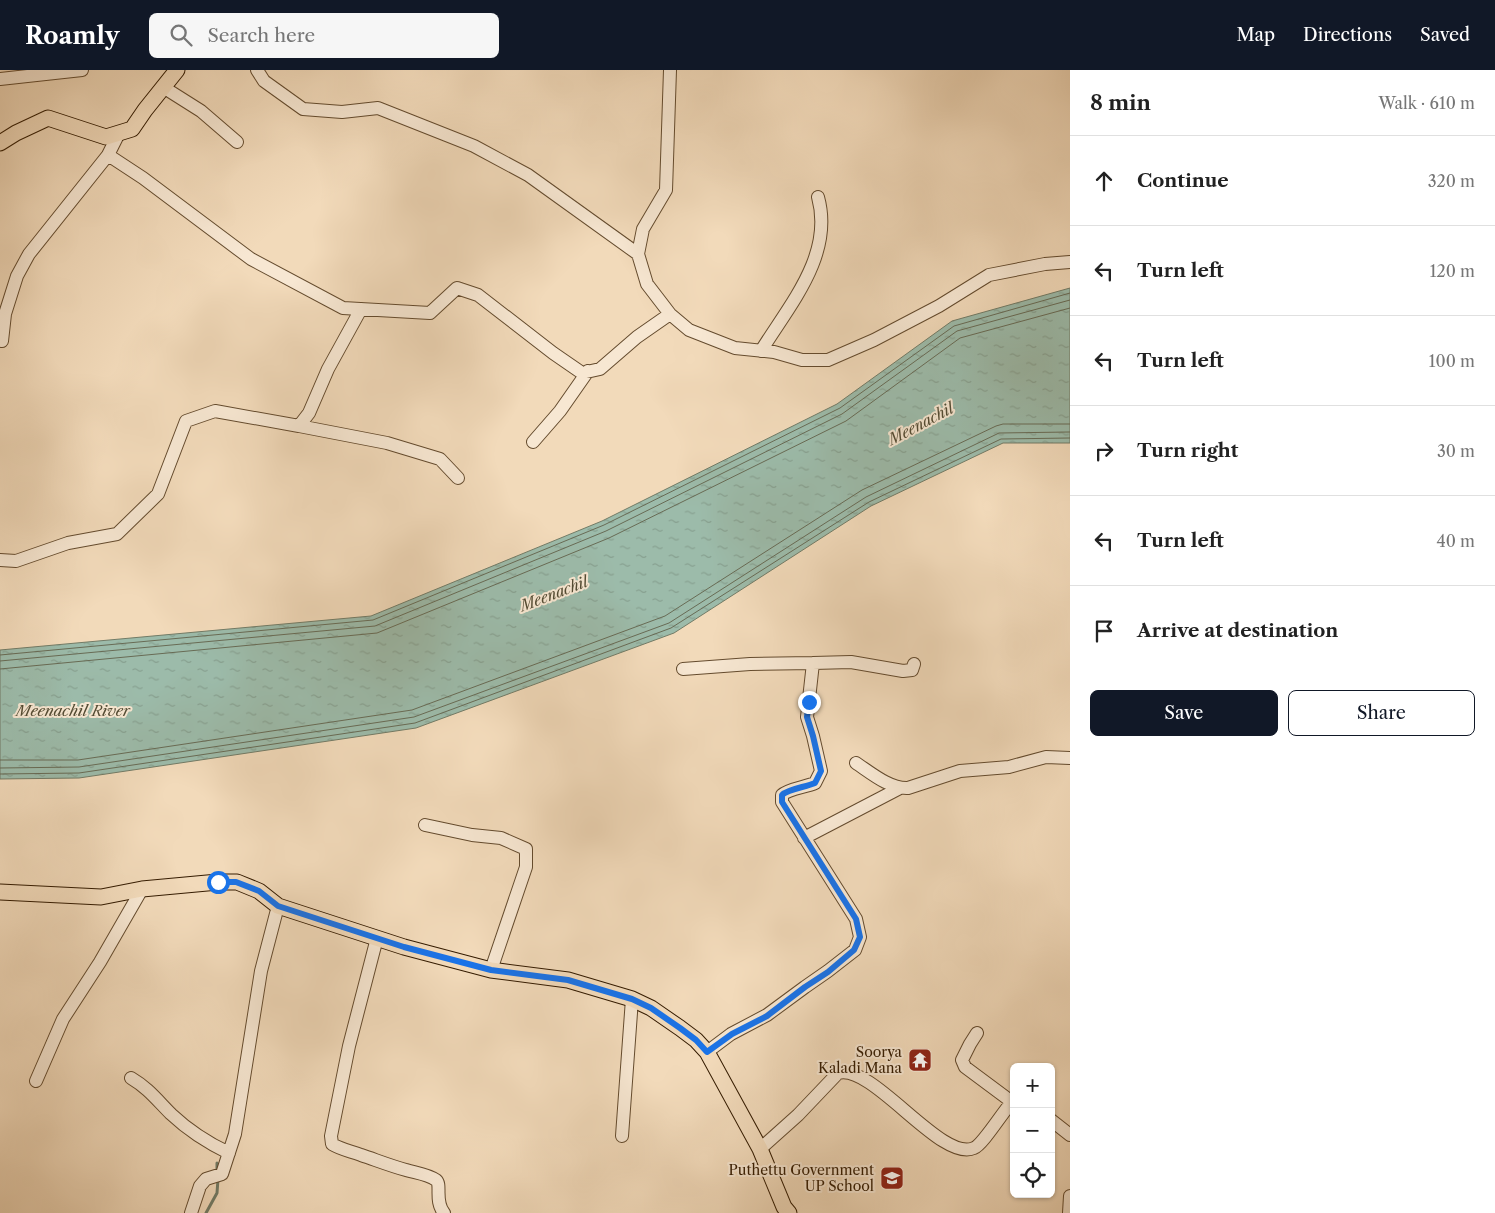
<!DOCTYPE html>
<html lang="en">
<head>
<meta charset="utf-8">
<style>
  :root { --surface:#fff; --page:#f6f6f6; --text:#222; --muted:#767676; --line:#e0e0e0; --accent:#111827 }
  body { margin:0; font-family:"Libre Caslon Text",serif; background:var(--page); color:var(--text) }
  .controls { position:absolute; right:15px; bottom:15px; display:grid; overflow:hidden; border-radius:8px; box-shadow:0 1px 4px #0004 }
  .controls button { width:45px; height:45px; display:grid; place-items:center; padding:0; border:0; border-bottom:1px solid var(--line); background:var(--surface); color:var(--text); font:25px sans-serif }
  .stop { position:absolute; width:15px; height:15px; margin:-11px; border:4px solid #1a73e8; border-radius:50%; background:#fff }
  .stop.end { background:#1a73e8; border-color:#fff; box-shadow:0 1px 5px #0008 }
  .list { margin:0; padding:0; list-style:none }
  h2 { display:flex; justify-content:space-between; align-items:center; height:65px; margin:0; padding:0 20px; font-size:21px }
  h2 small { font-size:16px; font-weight:400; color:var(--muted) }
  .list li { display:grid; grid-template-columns:32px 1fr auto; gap:15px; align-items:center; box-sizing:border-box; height:90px; padding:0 20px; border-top:1px solid var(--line) }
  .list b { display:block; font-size:19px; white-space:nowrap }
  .list em { font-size:16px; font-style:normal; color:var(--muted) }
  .actions { display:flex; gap:10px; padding:15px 20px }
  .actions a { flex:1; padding:11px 0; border:1px solid var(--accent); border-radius:8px; text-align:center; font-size:18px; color:var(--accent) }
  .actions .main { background:var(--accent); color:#fff }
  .icon { flex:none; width:28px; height:28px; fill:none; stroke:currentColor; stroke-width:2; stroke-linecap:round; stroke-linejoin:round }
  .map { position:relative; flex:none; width:1070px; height:1143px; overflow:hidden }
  header { display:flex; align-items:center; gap:30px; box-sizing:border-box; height:70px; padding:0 25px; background:var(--accent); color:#fff }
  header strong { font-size:24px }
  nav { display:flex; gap:28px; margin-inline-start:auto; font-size:18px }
  .search { width:350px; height:45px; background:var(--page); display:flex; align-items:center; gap:12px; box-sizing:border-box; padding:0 18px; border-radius:8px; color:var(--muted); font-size:19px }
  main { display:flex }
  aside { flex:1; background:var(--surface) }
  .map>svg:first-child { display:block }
</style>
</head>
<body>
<header>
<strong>Roamly</strong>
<div class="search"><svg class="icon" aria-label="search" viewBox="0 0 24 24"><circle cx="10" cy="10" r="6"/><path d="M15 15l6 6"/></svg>Search here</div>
<nav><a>Map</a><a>Directions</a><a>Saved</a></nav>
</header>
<main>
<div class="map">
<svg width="1070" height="1143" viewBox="0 0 1070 1143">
  <defs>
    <pattern id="water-ripples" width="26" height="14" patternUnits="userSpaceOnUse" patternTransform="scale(1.25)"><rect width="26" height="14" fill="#9cbbaa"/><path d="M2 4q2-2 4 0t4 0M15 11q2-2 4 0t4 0" fill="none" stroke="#87a090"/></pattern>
  </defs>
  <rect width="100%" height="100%" fill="#f2daba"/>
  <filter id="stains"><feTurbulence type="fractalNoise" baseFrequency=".004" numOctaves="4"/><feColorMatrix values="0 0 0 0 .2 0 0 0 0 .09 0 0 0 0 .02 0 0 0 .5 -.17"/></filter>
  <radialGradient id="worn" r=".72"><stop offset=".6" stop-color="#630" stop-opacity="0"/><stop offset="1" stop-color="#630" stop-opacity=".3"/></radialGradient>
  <path fill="url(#water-ripples)" stroke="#727b66" d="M1070,218V373H1003L871,436L674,563L416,658L79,708L0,709V580L371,546L602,451L837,334L952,251Z"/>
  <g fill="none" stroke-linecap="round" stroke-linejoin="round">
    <path stroke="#686b55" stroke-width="1" d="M0,585L373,550L604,455L840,338L954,256L1070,223
      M0,591L375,556L606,461L842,344L957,261L1070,230
      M0,599L377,563L609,468L846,351L960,268L1070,238
      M0,690H78L412,640L665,546L862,420L996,356L1003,354H1070
      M0,698L79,697L414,647L669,553L866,427L999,363L1070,362
      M0,704L79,703L415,653L671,558L869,432L1001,369L1070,368"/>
    <path stroke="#727b66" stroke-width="3" d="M217,1093V1103
      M206,1143L217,1123L218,1109"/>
    <g stroke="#644b2e" stroke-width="14">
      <path id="minor" d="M257,0L264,11L303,39L342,42L378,38L474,76L528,105L638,184
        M0,9L82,0
        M163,17L201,41L237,72
        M108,85L143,108L251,189L343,238L430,243L457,218L478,225L553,283L582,303L600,299L637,267L670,244L689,260L735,278L774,282L802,290H828L874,270L939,236L989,205L1045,194L1070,192
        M670,244L647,214L638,184L643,159L666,120L670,0
        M2,271L5,244L17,206L29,184L108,85L119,63
        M761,281C790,234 834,185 818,127
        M299,356L387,373L440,389L458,408
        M533,372L560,341L588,301
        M0,490L16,491L68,473L117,464L158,424L186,351L215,341L299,356L309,343L328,299L361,239
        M813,593L851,592L903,601L912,600L914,594
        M683,599L750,594L813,593L807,647L813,666L821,701L815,713C806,717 788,719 782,725V732L856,849L860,867L855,880L828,901L805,917L767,945L731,964L707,982
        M856,693C871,703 890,719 908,718L960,701L1009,697L1046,687L1070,688
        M425,755L472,765L501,768L526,779V797L491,900
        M804,768L900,718
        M377,868L349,976L331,1066L332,1074C342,1080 351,1081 361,1085C376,1090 391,1096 406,1100C416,1103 427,1104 436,1110C442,1115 434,1131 444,1143
        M977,963L970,974L962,990L965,997L1012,1032
        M131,1008C148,1018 157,1030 171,1044C188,1060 208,1073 229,1083
        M36,1011L63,949L100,892L142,819
        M1051,1050L1070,1065
        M622,1066L632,929
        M760,1079L798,1045L838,1003C873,993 941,1093 974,1078C982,1075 1001,1045 1008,1037L1014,1032
        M191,1143L200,1116L206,1109L222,1104L235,1064L261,901L278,836
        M1069,1143L1070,1126"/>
    </g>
    <g stroke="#341b00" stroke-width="17">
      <path id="major" d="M0,73L16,63L48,48L106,67L132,59L145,40L177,0
        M0,822L101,827L142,819L218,812H237L259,821L278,836L404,877L491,900L568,910L632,929L651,938L680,958L696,970L707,982L760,1079L784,1137L789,1143"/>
    </g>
    <use href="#minor" stroke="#f7e7d2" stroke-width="12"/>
    <use href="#major" stroke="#f2daba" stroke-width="15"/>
  </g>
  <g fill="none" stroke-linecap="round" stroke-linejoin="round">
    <path stroke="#1a73e8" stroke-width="6" d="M218,812H236L259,821L278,836L404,877L491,900L568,910L632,929L651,938L680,958L696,970L707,982L732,964L767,946L805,917L828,902L854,880L860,867L856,849L782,732V725C788,719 806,717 815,713L821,701L813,666L807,647L809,632"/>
  </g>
  <defs>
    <g id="temple-square" transform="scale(1.25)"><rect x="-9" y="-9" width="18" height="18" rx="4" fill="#8f2418" stroke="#f7e7d2"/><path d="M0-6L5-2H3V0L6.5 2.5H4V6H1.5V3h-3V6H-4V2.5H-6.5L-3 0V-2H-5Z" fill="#fff"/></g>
    <g id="school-square" transform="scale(1.25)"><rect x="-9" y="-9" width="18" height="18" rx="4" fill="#8f2418" stroke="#f7e7d2"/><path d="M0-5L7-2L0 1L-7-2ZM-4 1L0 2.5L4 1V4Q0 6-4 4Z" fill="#fff"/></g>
  </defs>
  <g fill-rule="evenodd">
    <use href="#temple-square" x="920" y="990"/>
    <use href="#school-square" x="892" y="1108"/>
  </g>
  <g text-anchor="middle" stroke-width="4" stroke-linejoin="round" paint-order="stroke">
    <g font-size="14" fill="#341b00" stroke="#f7e7d2" text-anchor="end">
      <text x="902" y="987">Soorya<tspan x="902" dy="16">Kaladi Mana</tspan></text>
      <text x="874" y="1105">Puthettu Government<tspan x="874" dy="16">UP School</tspan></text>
    </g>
    <g font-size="15" font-style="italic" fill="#534b33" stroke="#f7e7d2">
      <text transform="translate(921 354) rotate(-28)" y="5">Meenachil</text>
      <text transform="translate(554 524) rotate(-21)" y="5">Meenachil</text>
      <text x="73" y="646">Meenachil River</text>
    </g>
  </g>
  <rect width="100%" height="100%" filter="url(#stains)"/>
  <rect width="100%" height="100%" fill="url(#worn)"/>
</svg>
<div class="controls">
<button>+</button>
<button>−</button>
<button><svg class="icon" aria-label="locate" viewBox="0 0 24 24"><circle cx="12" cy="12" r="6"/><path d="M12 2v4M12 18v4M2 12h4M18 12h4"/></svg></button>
</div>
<div class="stop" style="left:218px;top:812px"></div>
<div class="stop end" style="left:809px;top:632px"></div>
</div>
<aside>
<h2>8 min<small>Walk · 610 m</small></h2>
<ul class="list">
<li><svg class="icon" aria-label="ahead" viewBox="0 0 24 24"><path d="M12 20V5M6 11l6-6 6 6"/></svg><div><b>Continue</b></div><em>320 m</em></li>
<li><svg class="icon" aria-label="left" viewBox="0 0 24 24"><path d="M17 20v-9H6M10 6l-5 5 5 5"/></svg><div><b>Turn left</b></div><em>120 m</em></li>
<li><svg class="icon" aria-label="left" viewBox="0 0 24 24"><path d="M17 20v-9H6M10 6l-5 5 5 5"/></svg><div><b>Turn left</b></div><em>100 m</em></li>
<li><svg class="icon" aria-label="right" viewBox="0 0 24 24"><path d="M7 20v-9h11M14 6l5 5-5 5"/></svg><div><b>Turn right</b></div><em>30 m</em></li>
<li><svg class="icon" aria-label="left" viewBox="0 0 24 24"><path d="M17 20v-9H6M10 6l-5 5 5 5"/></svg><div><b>Turn left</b></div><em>40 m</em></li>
<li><svg class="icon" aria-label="arrive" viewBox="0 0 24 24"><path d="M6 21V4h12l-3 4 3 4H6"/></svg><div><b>Arrive at destination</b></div></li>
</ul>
<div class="actions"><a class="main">Save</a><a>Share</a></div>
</aside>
</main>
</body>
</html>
